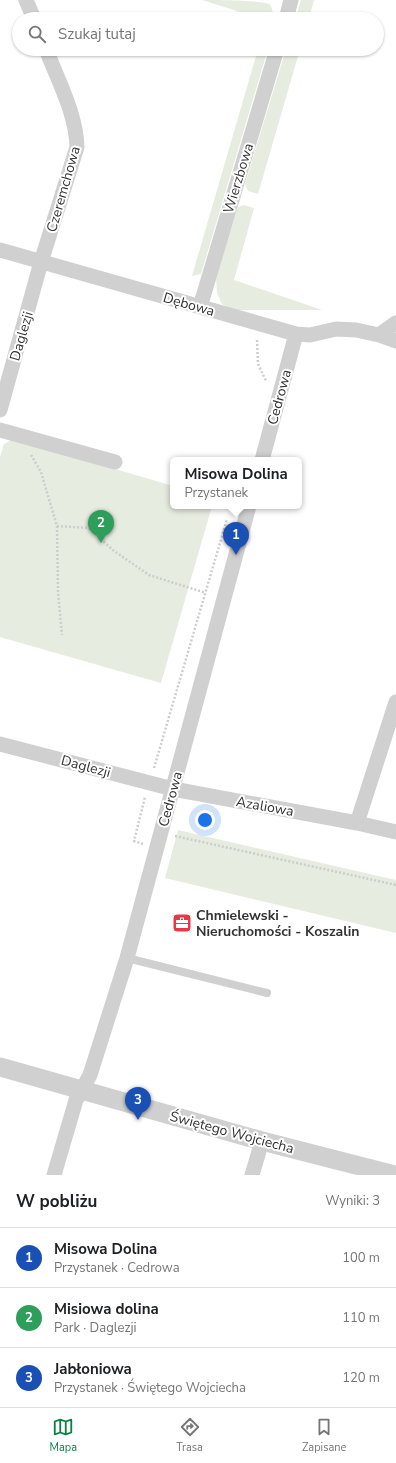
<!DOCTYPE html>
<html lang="pl">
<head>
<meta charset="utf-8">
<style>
  :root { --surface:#fff; --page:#f2f2f2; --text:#202124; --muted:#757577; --line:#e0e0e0; --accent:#0b8043 }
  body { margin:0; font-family:"Nunito Sans",sans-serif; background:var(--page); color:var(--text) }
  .you { position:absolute; left:205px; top:820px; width:14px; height:14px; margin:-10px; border:3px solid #fff; border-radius:50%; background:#1a73e8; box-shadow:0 0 0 6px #1a73e833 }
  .badge { display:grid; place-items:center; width:26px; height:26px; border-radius:50%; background:var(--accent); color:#fff; font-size:13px; font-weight:700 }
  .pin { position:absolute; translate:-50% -33px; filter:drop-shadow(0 1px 2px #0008) }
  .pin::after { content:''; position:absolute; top:21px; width:14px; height:12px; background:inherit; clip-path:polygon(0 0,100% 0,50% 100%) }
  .popup { position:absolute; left:170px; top:457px; width:132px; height:52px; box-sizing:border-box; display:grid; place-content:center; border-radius:6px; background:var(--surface); filter:drop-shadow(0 1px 3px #0005); font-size:13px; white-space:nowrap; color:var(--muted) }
  .popup b { font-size:15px; color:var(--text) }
  .popup::after { content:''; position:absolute; left:50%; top:100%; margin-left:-8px; border:8px solid transparent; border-top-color:var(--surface) }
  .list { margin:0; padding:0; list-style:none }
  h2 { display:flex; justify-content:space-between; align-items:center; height:52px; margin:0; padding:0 16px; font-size:17px }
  h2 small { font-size:13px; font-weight:400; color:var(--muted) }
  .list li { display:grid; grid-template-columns:26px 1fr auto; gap:12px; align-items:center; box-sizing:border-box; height:60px; padding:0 16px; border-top:1px solid var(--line) }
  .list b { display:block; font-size:15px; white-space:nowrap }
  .list p { margin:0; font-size:13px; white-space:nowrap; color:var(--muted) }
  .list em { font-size:13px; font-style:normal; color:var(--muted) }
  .icon { flex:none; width:22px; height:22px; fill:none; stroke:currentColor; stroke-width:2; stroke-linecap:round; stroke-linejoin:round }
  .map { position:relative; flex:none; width:396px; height:1175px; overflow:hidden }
  .search { position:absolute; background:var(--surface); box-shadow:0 1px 3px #0004; left:12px; right:12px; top:12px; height:44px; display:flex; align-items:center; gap:10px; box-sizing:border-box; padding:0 14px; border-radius:22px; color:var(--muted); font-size:15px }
  .sheet { height:232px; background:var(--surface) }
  nav { display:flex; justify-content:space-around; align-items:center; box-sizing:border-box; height:56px; border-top:1px solid var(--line); background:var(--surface); font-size:11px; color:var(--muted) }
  nav a { display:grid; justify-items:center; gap:2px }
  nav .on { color:var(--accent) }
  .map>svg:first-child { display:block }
</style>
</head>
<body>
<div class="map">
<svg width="396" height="1175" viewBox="0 0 396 1175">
  <rect width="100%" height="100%" fill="#fff"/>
  <path fill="#e6ecdf" d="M202,0C217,0 256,0 269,4C273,7 273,14 272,19H262Z
    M301,0H314L309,19H295Z
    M258,49H268L201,274L192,276Z
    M286,49H300L258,194L248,191L245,184Z
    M244,205L254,208L234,280L322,310H233L222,304L217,293L216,277L238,207Z
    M13,439L173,486V506H212L161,683L0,637V457L4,444Z
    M178,830L396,880V933L165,878Z"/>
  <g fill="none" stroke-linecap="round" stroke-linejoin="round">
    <path stroke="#cdcdcd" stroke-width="2.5" stroke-dasharray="2 2" stroke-linecap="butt" d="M257,340L258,364L266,381
      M31,455L41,472L57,526L58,592L62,635
      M57,526L89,528L114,551L149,575L206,593
      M154,768L227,519
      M175,836L396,885
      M143,844L134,841L145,797"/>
    <path stroke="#d0d0d0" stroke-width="8" d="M127,958L267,993"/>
    <path stroke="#d0d0d0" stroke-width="15" d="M26,0L34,19
      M286,19L291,0
      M0,250L296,334L310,335L336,329L356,330L379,335L396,341
      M200,307L277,49
      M379,335L396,323
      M0,410L41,262L77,147C76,113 58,81 46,49
      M0,430L115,462
      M262,460L296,334
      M0,744L173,789L357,823L396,702
      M357,823L396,832
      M54,1175L76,1100L90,1075L127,958L249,506
      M252,1175L262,1141"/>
    <path stroke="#d0d0d0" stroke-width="19" d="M0,1067L262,1141L395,1175"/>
  </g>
  <defs>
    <g id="office-square" transform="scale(1)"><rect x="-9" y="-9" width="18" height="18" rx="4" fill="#e63946" stroke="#fff"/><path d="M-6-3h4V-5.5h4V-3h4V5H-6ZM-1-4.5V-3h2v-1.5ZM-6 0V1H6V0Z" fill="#fff"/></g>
  </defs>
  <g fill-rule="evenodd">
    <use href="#office-square" x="182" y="923"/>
  </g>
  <g text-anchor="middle" stroke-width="4" stroke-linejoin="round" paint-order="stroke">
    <g font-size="14" fill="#333" stroke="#fff">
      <text transform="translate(238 178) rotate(-73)" y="5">Wierzbowa</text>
      <text transform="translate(63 189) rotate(-74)" y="5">Czeremchowa</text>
      <text transform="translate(189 304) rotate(16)" y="5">Dębowa</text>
      <text transform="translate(21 336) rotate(-74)" y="5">Daglezji</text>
      <text transform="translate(279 397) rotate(-75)" y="5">Cedrowa</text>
      <text transform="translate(86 766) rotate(15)" y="5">Daglezji</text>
      <text transform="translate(170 799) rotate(-75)" y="5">Cedrowa</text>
      <text transform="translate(265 806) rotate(10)" y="5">Azaliowa</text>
      <text transform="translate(232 1132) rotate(15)" y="5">Świętego Wojciecha</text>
    </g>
    <g font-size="14" font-weight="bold" fill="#333" stroke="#fff" text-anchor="start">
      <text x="196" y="920">Chmielewski -<tspan x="196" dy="16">Nieruchomości - Koszalin</tspan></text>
    </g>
  </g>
</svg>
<div class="you"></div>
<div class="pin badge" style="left:236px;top:555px;background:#1a4fb4">1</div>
<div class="popup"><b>Misowa Dolina</b>Przystanek</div>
<div class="pin badge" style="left:101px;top:543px;background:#2e9e5b">2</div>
<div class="pin badge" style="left:138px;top:1120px;background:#1a4fb4">3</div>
<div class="search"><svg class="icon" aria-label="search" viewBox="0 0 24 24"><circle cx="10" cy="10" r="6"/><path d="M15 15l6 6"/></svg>Szukaj tutaj</div>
</div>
<section class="sheet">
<h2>W pobliżu<small>Wyniki: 3</small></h2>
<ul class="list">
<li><span class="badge" style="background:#1a4fb4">1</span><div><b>Misowa Dolina</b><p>Przystanek · Cedrowa</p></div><em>100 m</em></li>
<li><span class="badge" style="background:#2e9e5b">2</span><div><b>Misiowa dolina</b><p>Park · Daglezji</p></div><em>110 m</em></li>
<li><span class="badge" style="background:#1a4fb4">3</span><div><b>Jabłoniowa</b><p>Przystanek · Świętego Wojciecha</p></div><em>120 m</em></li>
</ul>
</section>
<nav>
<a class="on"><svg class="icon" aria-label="map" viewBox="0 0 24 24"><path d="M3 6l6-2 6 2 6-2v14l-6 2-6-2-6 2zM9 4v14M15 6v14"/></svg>Mapa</a>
<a><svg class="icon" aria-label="directions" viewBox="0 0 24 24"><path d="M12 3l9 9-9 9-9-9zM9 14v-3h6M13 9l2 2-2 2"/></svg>Trasa</a>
<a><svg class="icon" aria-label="saved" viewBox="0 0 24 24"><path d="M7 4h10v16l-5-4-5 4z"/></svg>Zapisane</a>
</nav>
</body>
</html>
